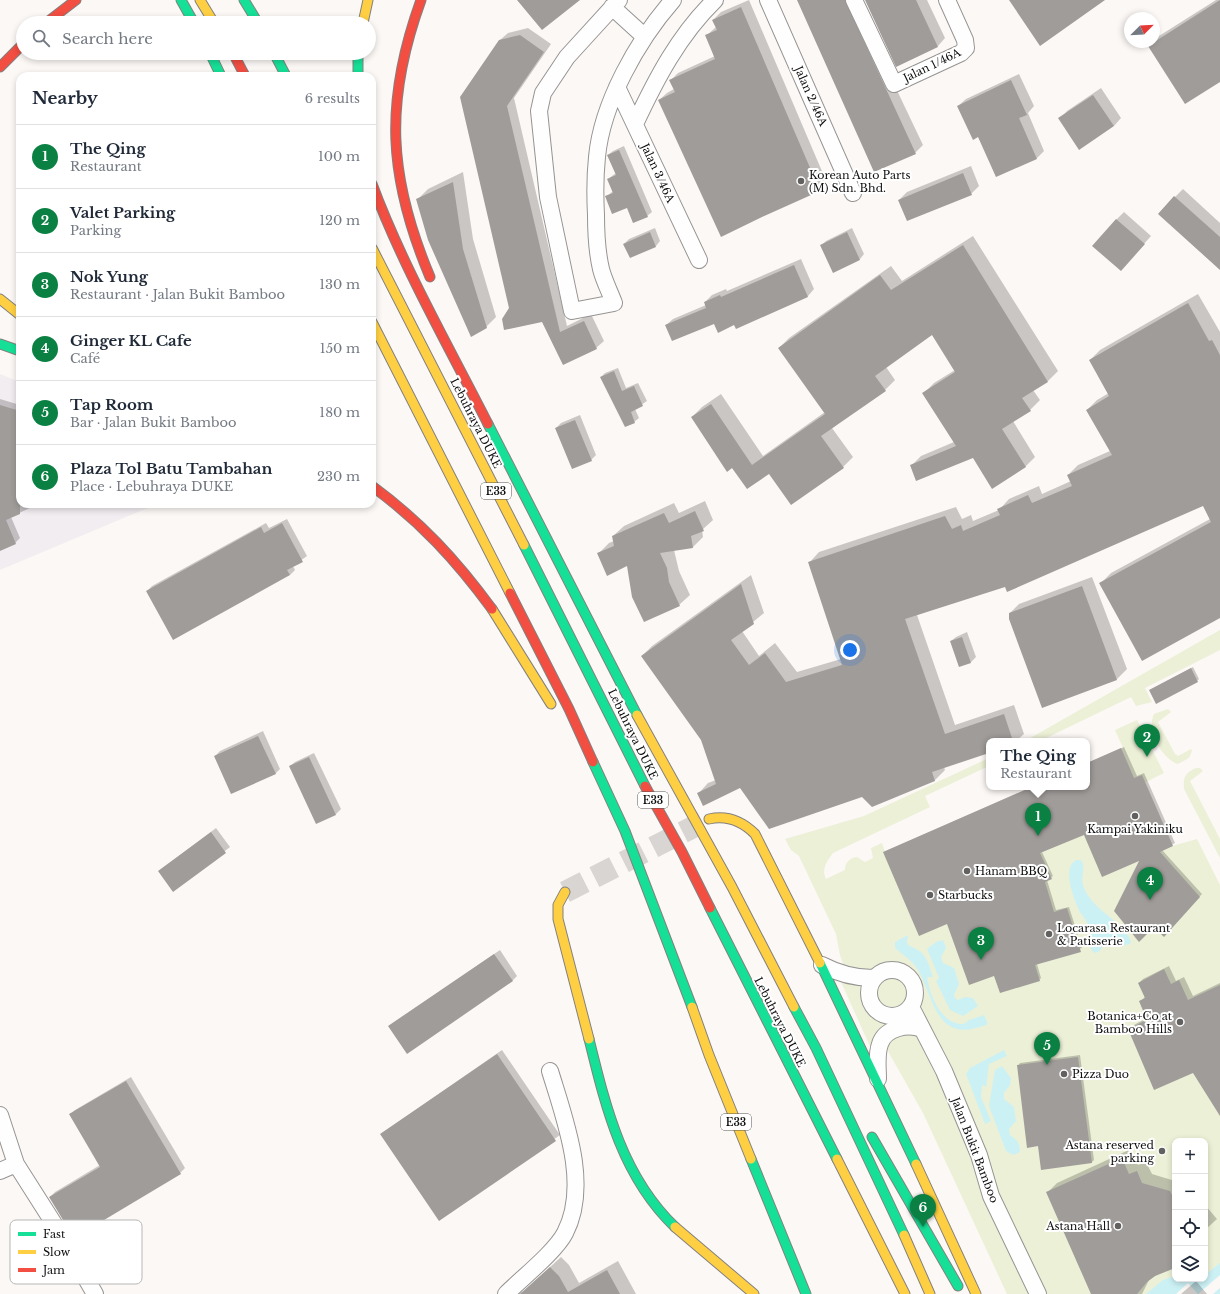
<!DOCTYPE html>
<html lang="en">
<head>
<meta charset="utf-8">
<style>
  :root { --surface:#fff; --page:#f6f6f7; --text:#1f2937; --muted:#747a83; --line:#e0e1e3; --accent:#0b8043 }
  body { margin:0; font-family:"Libre Baskerville",serif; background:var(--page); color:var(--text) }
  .controls { position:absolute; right:12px; bottom:12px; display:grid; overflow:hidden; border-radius:8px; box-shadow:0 2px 6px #0003 }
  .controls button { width:36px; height:36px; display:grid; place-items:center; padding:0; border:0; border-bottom:1px solid var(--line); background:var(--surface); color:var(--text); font:20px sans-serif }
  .compass { position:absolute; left:1124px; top:12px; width:36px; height:36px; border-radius:50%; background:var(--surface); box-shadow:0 2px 6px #0003; rotate:66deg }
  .you { position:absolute; left:850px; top:650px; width:14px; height:14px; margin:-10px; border:3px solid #fff; border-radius:50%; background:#1a73e8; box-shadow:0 0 0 6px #1a73e833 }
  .badge { display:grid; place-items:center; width:26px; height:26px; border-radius:50%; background:var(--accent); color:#fff; font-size:13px; font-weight:700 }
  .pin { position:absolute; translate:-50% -33px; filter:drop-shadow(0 1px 2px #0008) }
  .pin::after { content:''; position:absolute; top:21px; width:14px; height:12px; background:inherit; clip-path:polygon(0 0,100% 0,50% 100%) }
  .popup { position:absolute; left:986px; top:738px; width:104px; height:52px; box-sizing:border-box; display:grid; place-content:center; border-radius:8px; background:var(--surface); filter:drop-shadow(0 1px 3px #0005); font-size:13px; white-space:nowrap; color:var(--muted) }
  .popup b { font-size:15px; color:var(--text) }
  .popup::after { content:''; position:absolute; left:50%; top:100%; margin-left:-8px; border:8px solid transparent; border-top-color:var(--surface) }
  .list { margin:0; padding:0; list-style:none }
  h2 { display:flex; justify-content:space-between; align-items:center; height:52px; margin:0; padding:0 16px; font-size:17px }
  h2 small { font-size:13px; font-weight:400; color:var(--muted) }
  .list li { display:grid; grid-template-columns:26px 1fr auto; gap:12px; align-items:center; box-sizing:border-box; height:64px; padding:0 16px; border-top:1px solid var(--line) }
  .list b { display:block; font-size:15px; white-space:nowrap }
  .list p { margin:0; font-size:13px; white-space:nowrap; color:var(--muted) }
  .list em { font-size:13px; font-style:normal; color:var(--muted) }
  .icon { flex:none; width:22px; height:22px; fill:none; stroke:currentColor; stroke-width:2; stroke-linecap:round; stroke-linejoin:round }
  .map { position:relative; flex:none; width:1220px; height:1294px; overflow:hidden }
  .search { position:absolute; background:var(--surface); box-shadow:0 2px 6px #0003; left:16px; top:16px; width:360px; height:44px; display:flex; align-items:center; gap:10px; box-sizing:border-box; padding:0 14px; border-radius:22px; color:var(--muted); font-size:15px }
  .panel { position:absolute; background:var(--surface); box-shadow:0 2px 6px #0003; left:16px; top:72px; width:360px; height:436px; border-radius:12px }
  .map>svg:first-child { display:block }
</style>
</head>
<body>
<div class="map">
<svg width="1220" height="1294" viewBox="0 0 1220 1294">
  <rect width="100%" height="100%" fill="#fcf8f5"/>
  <path fill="#f2edf1" d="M0,374L20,382V504H157L0,570Z"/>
  <path fill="#ecf0d6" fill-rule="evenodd" d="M1220,630V650L1145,688L1152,702L1136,706L1131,697L1040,741H1025Z
    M1168,709L1171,712L1158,722L1175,754L1178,756L1191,749L1192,751L1189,758L1178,764C1162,759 1146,730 1154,714Z
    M1137,720L1164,773L1144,783L1172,846L1197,839L1220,885V1294H1007L923,1113L889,1053L879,1030L873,1053L841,982L858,983L845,969L840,955L836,934L799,856L791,850L785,839L864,816L989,758V766L925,796L930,807L833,853C827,861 821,869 826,879L845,870C845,862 850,858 857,857L865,862L873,858L871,848L882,843L885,852L1087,787V764L1123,748L1115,730ZM1175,1141H1205V1279H1175Z
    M1196,768H1200L1203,771L1190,781L1220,839V858L1184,789C1183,777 1185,773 1196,768Z"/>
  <path fill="#ccf1f5" d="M1076,860H1081L1083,864C1084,871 1081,878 1083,885C1091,910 1121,919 1131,941L1130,944L1121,946L1112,939L1103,945L1100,951L1095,953L1092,951C1089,943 1092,935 1089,927C1087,920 1081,915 1078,908C1073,896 1062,868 1076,860Z
    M908,935L907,943C910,948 914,947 918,950C927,955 930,968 933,977H927C930,996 941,1025 964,1024L969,1020L984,1015L988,1024C937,1045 936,1004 918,970C913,961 903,955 895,948V942Z
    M943,940L946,948L941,957L943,963L954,968L959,984L954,995L955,998L958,1000L965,997L973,998L978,1006L963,1016L950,1010L936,981L939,978L927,949L936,942Z
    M1004,1050L1007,1056L989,1064L986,1087L982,1085L981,1097L991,1121L985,1124L966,1074L970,1068Z
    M1002,1066L1011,1078L1010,1085L1004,1093V1099L1014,1107L1016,1121L1009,1129L1010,1135C1017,1140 1020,1143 1020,1152L1013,1155L1006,1151L989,1106L995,1070Z
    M1220,1263V1294H1146L1163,1280L1175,1276V1279H1205V1275Z"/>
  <path fill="#fcf8f5" d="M1220,1275V1288L1213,1294H1176L1188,1283L1198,1294Z"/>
  <path fill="#0003" d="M749,0L827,183L820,191L659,100L667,93L674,89L670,81L678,73L715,56L706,36L716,27L713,20L721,12Z
    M798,0H854L923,145L915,153Z
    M866,0H927L945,38L938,46L897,66Z
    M1216,0H1220V81L1149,46L1159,36Z
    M528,28L551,44L514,98L567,326L591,314L604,341L596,348L563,364L542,320L510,308L500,40L508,33Z
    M1019,74L1034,106L1028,113L1044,151L1037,158L996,176L979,136L958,106L966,99Z
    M1101,88L1121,118L1114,126L1060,119L1067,111Z
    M624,146L652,212L647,216L606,197L613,191L608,179L616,173L608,155L613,151Z
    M971,166L979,186L971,194L899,200L907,192Z
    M463,172L473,239L496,317L486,327L417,200L428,189Z
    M1183,189L1220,223V269L1159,213Z
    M1124,212L1151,236L1121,270L1116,220Z
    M655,228L660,241L656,246L630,257L624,244L629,239Z
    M852,228L864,254L860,259L833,271L821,246L826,241Z
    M973,236L1058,371L1048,381L1033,390L1040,400L1030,410L1013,421L1035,457L1025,467L973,457L911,466L921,456L954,442L924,393L934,383L955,370L932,334L886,367L895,380L885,390L832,428L853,457L843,467L769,472L748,488L692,417L702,407L721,394L763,456L825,412L779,348L789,338L891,266L902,281Z
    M801,259L814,289L808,296L735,323L666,325L673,319L706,305L705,302L712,295L726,289L727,291Z
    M1198,294L1220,332V617L1101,583L1111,573L1210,519L1204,505L917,615L955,725L1014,705L1024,734L1016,741H989V752L944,767L945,770L934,781L862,796L740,787L698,794L708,783L716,780L702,739L642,656L652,646L751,575L764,613L742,631L759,656L775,643L797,672L841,659L809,563L819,552L956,507L962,519L971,515L973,521L999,510L1009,499L1039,486L1042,494L1071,481L1068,475L1078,465L1110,451L1087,410L1097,400L1109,393L1090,360L1100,350Z
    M618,368L626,388L638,383L647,401L635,409L639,418L634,422L601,377L605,373Z
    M0,399L20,405V504H38L11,517L20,538L15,543L0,550Z
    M580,415L596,455L591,460L556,428L561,423Z
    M705,501L713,520L702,530L703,537L693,547L674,550L679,571L690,595L679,605L628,565L598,554L609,543L614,541L613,536L624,526L674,503L679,513Z
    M287,519L307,556L293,566L295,570L290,575L147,591L152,586L266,523L269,528Z
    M1092,577L1127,669L1117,679L1043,707L1009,614L1019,604Z
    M967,632L976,657L971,662L959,666L951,641L956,637Z
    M1193,667L1199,679L1197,681L1150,690Z
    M263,731L280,769L275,774L215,756L220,751Z
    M1124,747L1137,776L1144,773L1175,843L1162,850L1202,894L1164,935L1141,859L1084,833L1042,852L1053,876L1047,880L1056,910L1069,907L1082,948L1037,964L1041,978L1039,980L995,975L884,852L1031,787H1087V763Z
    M314,753L341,809L336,814L317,823L290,766L295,762Z
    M216,828L230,847L173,891L159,871Z
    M500,950L517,976L512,981L389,1026Z
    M1169,966L1176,981L1184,977L1193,996L1220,983V1110L1194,1072L1130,1029L1134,1025L1147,1018L1140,1002L1145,997L1139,983L1143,979Z
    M502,1050L560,1135L439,1220L381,1134Z
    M1080,1055L1094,1160L1092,1162L1039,1145L1018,1066L1020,1063Z
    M131,1077L185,1168L180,1173L50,1197L55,1192L100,1165L70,1115L75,1110Z
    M1131,1149L1138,1165L1146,1162L1152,1174L1175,1181V1263L1149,1280L1142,1294H1092L1047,1193L1057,1183Z
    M1205,1205L1217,1219L1205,1230Z
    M561,1257L569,1265L579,1283L618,1261L636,1294H516L524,1291Z
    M1196,1281L1207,1294H1181Z"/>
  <path fill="#a09c9a" d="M517,0H580L542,30Z
    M797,0H845L916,154L874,172Z
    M865,0H916L938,47L896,67Z
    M1009,0H1105L1040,46Z
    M1220,0V82L1185,104L1148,46Z
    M741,7L820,191L762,217L721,237L658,100L675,92L669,80L715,59L705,35L717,30L712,20Z
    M520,35L544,52L507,106L560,332L584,321L597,349L563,365L542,322L504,330L502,319L509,308L460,97L499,40Z
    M1011,80L1027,115L1019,118L1037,159L996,177L978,137L973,140L957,106Z
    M1093,95L1114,126L1079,150L1058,118Z
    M619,150L648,217L633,223L627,208L612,214L605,196L613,193L607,179L616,175L607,155Z
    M963,173L972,195L907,221L898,200Z
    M453,182L463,249L487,328L471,337L428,240L416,199Z
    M1174,196L1220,237V270L1158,214Z
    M1116,219L1145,244L1121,271L1092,246Z
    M650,232L656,247L630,258L623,244Z
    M847,232L860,260L833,273L820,245Z
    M963,245L1048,382L1022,398L1031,411L1002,429L1026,467L992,489L973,458L916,481L910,465L956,446L922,393L955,372L932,335L875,376L886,391L821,436L844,468L791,505L769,474L747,489L732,468L727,472L691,417L711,404L752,465L825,414L778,348L880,275L891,290Z
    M794,265L808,297L736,329L734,325L718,333L714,324L672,341L665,325L706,308L704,302L720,295L721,297Z
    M1188,303L1209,341L1212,340L1220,355V618L1142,661L1099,583L1211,522L1203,506L1007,592L1005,587L905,619L945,734L1004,714L1013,741H989V753L932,772L935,781L872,807L862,797L769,829L740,788L703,806L697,793L716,784L701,740L641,656L741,584L754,624L731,640L749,665L765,653L786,682L842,665L808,562L945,516L952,529L961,525L963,531L1000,515L997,509L1028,495L1032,503L1072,486L1067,475L1112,455L1086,410L1109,396L1089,360Z
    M614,371L622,391L634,386L643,406L631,412L635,423L625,427L600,377Z
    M0,405L20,411V514L6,520L16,544L0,551Z
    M575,420L592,461L572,469L555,428Z
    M695,511L704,531L691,536L693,548L660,553L667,568L669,582L680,606L644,622L632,597L627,566L607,576L597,553L614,546L612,536L664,513L669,523Z
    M282,523L303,562L287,570L290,575L173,640L146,591L261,527L264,533Z
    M1082,586L1117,680L1042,708L1009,619V613Z
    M962,637L971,663L959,667L950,641Z
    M1191,668L1198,682L1156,704L1149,690Z
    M258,736L276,774L231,794L214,756Z
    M1121,748L1134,778L1142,775L1173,846L1160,852L1200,897L1164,937L1154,927L1139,942L1114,911L1139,861L1102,877L1084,835L1040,853L1052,879L1045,882L1054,912L1067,908L1081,952L1035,965L1040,981L1000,993L994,976L969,985L947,924L919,936L883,852L1032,787H1087V763Z
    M309,757L336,815L316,824L289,766Z
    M211,832L226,853L173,892L158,871Z
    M494,954L513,981L407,1054L388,1026Z
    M1164,969L1171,984L1179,980L1188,1000L1220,985V1116L1193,1073L1154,1090L1128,1029L1147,1020L1139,1001L1145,998L1138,983Z
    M497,1054L556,1141L439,1221L380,1134Z
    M1078,1057L1092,1163L1041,1170L1038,1146L1027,1148L1017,1065Z
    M126,1081L181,1174L74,1238L49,1197L100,1167L69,1114Z
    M1122,1158L1129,1174L1137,1171L1142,1183L1170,1191L1175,1202V1268L1155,1276L1147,1282L1137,1294H1091L1046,1192Z
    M550,1267L559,1276L568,1292L607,1270L620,1294H520Z"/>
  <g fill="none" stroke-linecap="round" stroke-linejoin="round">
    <path stroke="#d8d5d2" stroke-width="22" stroke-dasharray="22 11" stroke-linecap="butt" d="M565,892L709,819"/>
    <g stroke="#969493" stroke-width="18">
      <path id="street" d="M619,0L567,57L543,93L539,111L548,197L572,311L614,303C610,292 604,281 601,269C597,252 596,232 596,215C595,196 595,176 597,157C602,103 638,40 673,0
        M768,0L853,193
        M854,0L894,84L961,53L966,48L965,40L947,0
        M612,7L645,37
        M617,87L699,260
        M635,124C656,79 679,35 715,0
        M822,965C839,974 854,978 873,978
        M869 993a23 23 0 1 1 46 0a23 23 0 1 1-46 0Z
        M911,1007L944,1071L979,1155L991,1196L1038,1294
        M878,1079C878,1068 876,1055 880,1044C885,1028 908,1023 922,1029
        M0,1115L16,1164L58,1230L95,1294
        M0,1171L16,1164
        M506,1294C522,1278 555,1252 565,1233C590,1185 565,1120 550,1071"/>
    </g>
    <g stroke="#838180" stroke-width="11">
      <path id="fast" d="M181,0L194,23
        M244,0L258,23
        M210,53L221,76
        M274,53L286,76
        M358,53V76
        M0,344L20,351
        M488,424L637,715
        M524,545L645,786
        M593,762L625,831L692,1007
        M710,908L837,1159
        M820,963L916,1164
        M794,1007L816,1048L904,1235
        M589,1039C606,1108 622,1176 675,1227
        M872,1137L958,1286
        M751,1159L806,1294"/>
    </g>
    <g stroke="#838180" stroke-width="11">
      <path id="slow" d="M200,0L214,23
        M363,23L368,0
        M372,248L524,545
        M0,299L20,315
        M372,322L510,593
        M492,609L551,704
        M637,715L732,887L794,1007
        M709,819C727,815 742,821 755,834L820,963
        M565,892L558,905V919L589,1039
        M692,1007L709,1055L751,1159
        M837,1159L905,1294
        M916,1164L976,1294
        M675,1227L754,1294
        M904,1235L930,1294"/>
    </g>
    <g stroke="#838180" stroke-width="11">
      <path id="jam" d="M421,0C384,102 388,177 430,277
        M46,23L76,0
        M233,53L245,76
        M0,67L23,44
        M372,184C403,267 448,345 488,424
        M372,486C421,522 456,560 492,609
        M510,593L569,709L593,762
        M645,786L682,852L710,908"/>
    </g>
    <use href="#street" stroke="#fffefe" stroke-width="16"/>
    <use href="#fast" stroke="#16e098" stroke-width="9"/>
    <use href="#slow" stroke="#ffcf43" stroke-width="9"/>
    <use href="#jam" stroke="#f24e42" stroke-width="9"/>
  </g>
  <g fill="#626160" stroke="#fff" stroke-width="1.5">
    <circle cx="801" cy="181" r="4"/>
    <circle cx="1135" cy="816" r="4"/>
    <circle cx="967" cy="871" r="4"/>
    <circle cx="930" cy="895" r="4"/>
    <circle cx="1049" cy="934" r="4"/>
    <circle cx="1180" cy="1022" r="4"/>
    <circle cx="1064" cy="1074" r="4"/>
    <circle cx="1162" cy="1151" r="4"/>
    <circle cx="1118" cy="1226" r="4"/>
  </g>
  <g text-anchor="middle" stroke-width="4" stroke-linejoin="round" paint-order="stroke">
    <g fill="#fff" stroke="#575757" stroke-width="1">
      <rect x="481" y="483" width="30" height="16" rx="3"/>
      <rect x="638" y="792" width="30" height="16" rx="3"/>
      <rect x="721" y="1114" width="30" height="16" rx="3"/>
    </g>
    <g font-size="10" font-weight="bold" fill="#0f0f0f">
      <text x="496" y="495">E33</text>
      <text x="653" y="804">E33</text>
      <text x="736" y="1126">E33</text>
    </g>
    <g font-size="11" fill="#0f0f0f" stroke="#fff">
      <text transform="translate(932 65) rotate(-26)" y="4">Jalan 1/46A</text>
      <text transform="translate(811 96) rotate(66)" y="4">Jalan 2/46A</text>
      <text transform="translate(658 173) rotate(65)" y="4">Jalan 3/46A</text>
      <text transform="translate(476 423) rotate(63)" y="4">Lebuhraya DUKE</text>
      <text transform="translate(633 734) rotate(64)" y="4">Lebuhraya DUKE</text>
      <text transform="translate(780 1022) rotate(63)" y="4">Lebuhraya DUKE</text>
      <text transform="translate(975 1150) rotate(69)" y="4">Jalan Bukit Bamboo</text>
    </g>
    <g font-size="11" fill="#0f0f0f" stroke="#fff" text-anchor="start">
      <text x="809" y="179">Korean Auto Parts<tspan x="809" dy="13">(M) Sdn. Bhd.</tspan></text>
      <text x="1135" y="833" text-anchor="middle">Kampai Yakiniku</text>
      <text x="975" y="875">Hanam BBQ</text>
      <text x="938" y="899">Starbucks</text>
      <text x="1057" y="932">Locarasa Restaurant<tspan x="1057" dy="13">&amp; Patisserie</tspan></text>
      <text x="1172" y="1020" text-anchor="end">Botanica+Co at<tspan x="1172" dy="13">Bamboo Hills</tspan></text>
      <text x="1072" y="1078">Pizza Duo</text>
      <text x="1154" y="1149" text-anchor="end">Astana reserved<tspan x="1154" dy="13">parking</tspan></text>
      <text x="1110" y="1230" text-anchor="end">Astana Hall</text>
    </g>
  </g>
  <rect x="10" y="1220" width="132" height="64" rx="6" fill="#fff" stroke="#b7b7b7" stroke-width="1"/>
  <rect x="18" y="1232" width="18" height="4" fill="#16e098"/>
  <rect x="18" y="1250" width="18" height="4" fill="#ffcf43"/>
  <rect x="18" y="1268" width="18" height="4" fill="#f24e42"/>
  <g font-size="11" fill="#0f0f0f">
    <text x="43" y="1238">Fast</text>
    <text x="43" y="1256">Slow</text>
    <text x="43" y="1274">Jam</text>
  </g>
</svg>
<div class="controls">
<button>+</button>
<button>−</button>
<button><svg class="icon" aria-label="locate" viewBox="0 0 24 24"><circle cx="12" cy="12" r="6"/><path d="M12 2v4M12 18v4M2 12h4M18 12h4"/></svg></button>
<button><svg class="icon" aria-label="layers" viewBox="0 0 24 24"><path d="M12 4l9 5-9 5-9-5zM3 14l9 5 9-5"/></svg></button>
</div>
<svg class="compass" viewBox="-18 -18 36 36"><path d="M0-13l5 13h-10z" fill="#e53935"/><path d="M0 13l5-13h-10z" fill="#747a83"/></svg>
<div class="you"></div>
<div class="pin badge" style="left:1038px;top:836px">1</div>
<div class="popup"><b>The Qing</b>Restaurant</div>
<div class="pin badge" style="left:1147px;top:757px">2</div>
<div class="pin badge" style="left:981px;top:960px">3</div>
<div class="pin badge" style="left:1150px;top:900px">4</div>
<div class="pin badge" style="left:1047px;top:1065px">5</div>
<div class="pin badge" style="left:923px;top:1227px">6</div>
<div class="search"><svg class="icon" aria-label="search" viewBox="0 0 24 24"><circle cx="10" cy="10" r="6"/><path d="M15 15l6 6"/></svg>Search here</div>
<section class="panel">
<h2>Nearby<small>6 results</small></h2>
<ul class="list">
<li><span class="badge">1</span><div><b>The Qing</b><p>Restaurant</p></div><em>100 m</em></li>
<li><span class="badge">2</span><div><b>Valet Parking</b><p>Parking</p></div><em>120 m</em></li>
<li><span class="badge">3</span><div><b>Nok Yung</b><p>Restaurant · Jalan Bukit Bamboo</p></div><em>130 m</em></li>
<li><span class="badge">4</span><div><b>Ginger KL Cafe</b><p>Café</p></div><em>150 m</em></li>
<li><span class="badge">5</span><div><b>Tap Room</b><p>Bar · Jalan Bukit Bamboo</p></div><em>180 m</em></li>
<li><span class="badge">6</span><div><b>Plaza Tol Batu Tambahan</b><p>Place · Lebuhraya DUKE</p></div><em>230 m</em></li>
</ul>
</section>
</div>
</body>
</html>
